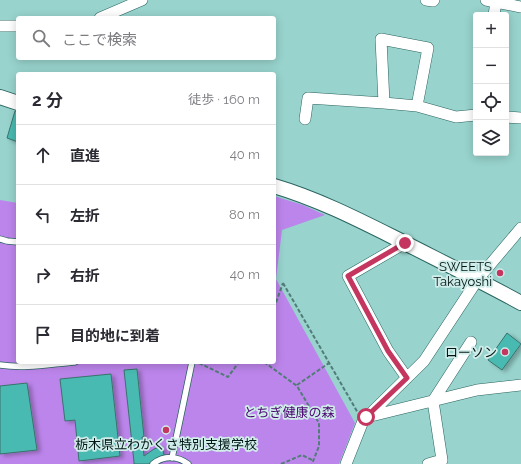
<!DOCTYPE html>
<html lang="ja">
<head>
<meta charset="utf-8">
<style>
  :root { --surface:#fff; --page:#f7f7f7; --text:#2b2b33; --muted:#7c7c81; --line:#e1e1e2 }
  body { margin:0; font-family:Raleway,"Noto Sans JP",sans-serif; background:var(--page); color:var(--text) }
  .controls { position:absolute; right:12px; top:12px; display:grid; overflow:hidden; border-radius:4px; box-shadow:0 2px 10px #0003 }
  .controls button { width:36px; height:36px; display:grid; place-items:center; padding:0; border:0; border-bottom:1px solid var(--line); background:var(--surface); color:var(--text); font:20px sans-serif }
  .stop { position:absolute; width:12px; height:12px; margin:-9px; border:3px solid #c43660; border-radius:50%; background:#fff }
  .stop.end { background:#c43660; border-color:#fff; box-shadow:0 1px 4px #0008 }
  .list { margin:0; padding:0; list-style:none }
  h2 { display:flex; justify-content:space-between; align-items:center; height:52px; margin:0; padding:0 16px; font-size:17px }
  h2 small { font-size:13px; font-weight:400; color:var(--muted) }
  .list li { display:grid; grid-template-columns:26px 1fr auto; gap:12px; align-items:center; box-sizing:border-box; height:60px; padding:0 16px; border-top:1px solid var(--line) }
  .list b { display:block; font-size:15px; white-space:nowrap }
  .list em { font-size:13px; font-style:normal; color:var(--muted) }
  .icon { flex:none; width:22px; height:22px; fill:none; stroke:currentColor; stroke-width:2; stroke-linecap:round; stroke-linejoin:round }
  .map { position:relative; flex:none; width:521px; height:464px; overflow:hidden }
  .search { position:absolute; background:var(--surface); box-shadow:0 2px 10px #0003; left:16px; top:16px; width:260px; height:44px; display:flex; align-items:center; gap:10px; box-sizing:border-box; padding:0 14px; border-radius:4px; color:var(--muted); font-size:15px }
  .panel { position:absolute; background:var(--surface); box-shadow:0 2px 10px #0003; left:16px; top:72px; width:260px; height:292px; border-radius:4px }
  .map>svg:first-child { display:block }
</style>
</head>
<body>
<div class="map">
<svg width="521" height="464" viewBox="0 0 521 464">
  <defs>
    <filter id="shadow"><feDropShadow dx="3.5" dy="2" stdDeviation="2" flood-color="#0004"/></filter>
  </defs>
  <rect width="100%" height="100%" fill="#98d3cd"/>
  <path fill="#bc85eb" d="M274,196L303,205L325,215L282,230L276,279L355,423L339,464H0V200L18,203V362H274Z"/>
  <path fill="#4abab1" stroke="#39736d" filter="url(#shadow)" d="M15,111H18V142L7,138Z
    M507,333L521,344L502,370L488,360Z
    M137,369L144,437H142L144,456L154,449L162,446L164,455L158,458L150,464H134V462L124,370Z
    M111,374L120,456L79,461L75,420L65,421L60,379Z
    M27,383L37,450L0,454V386Z"/>
  <g fill="none" stroke-linecap="round" stroke-linejoin="round">
    <g stroke="#2a645f" stroke-width="7">
      <path id="service" d="M0,239L7,241L18,242
        M0,365C25,369 50,364 75,362
        M172,458L192,362
        M153,464C164,455 178,456 188,464"/>
    </g>
    <g stroke="#2a645f" stroke-width="12">
      <path id="minor" d="M426,0L433,1L434,0
        M486,0L496,2
        M494,15L496,2L521,7
        M100,18L142,0
        M0,26H18
        M417,106L428,48L381,39L384,103L417,106L456,117L476,115
        M506,117L521,118
        M305,119L308,98L384,103
        M405,243L348,276L388,351L407,378
        M367,417L477,390L521,385
        M346,464L363,421L424,361L478,279L521,228
        M428,464L442,460L433,401L471,342"/>
    </g>
    <g stroke="#2a645f" stroke-width="16">
      <path id="tertiary" d="M0,97L18,103
        M274,186C318,199 359,220 399,240C440,261 481,281 521,303"/>
    </g>
    <path stroke="#527c78" stroke-width="2" stroke-dasharray="4 2" stroke-linecap="butt" d="M283,283L358,413
      M274,308L283,283
      M264,362L297,386L319,423V446L312,464
      M199,363L228,377L239,362
      M297,385L329,363
      M281,464L302,455L314,461"/>
    <use href="#service" stroke="#fff" stroke-width="5.5"/>
    <use href="#minor" stroke="#fff" stroke-width="11"/>
    <use href="#tertiary" stroke="#fff" stroke-width="14"/>
  </g>
  <g fill="none" stroke-linecap="round" stroke-linejoin="round">
    <path stroke="#c43660" stroke-width="5" d="M366,417L407,378L388,351L348,276L405,243"/>
  </g>
  <g fill="#c43660" stroke="#d0edea" stroke-width="1.5">
    <circle cx="500" cy="273" r="4"/>
    <circle cx="505" cy="352" r="4"/>
    <circle cx="166" cy="430" r="4"/>
  </g>
  <g text-anchor="middle" stroke-width="3.5" stroke-linejoin="round" paint-order="stroke">
    <g font-size="13" fill="#001614" stroke="#d0edea" text-anchor="end">
      <text x="492" y="271">SWEETS<tspan x="492" dy="15">Takayoshi</tspan></text>
      <text x="497" y="357">ローソン</text>
      <text x="166" y="449" text-anchor="middle">栃木県立わかくさ特別支援学校</text>
    </g>
    <g font-size="13" fill="#49036f" stroke="#d0edea">
      <text x="289" y="417">とちぎ健康の森</text>
    </g>
  </g>
</svg>
<div class="controls">
<button>+</button>
<button>−</button>
<button><svg class="icon" aria-label="locate" viewBox="0 0 24 24"><circle cx="12" cy="12" r="6"/><path d="M12 2v4M12 18v4M2 12h4M18 12h4"/></svg></button>
<button><svg class="icon" aria-label="layers" viewBox="0 0 24 24"><path d="M12 4l9 5-9 5-9-5zM3 14l9 5 9-5"/></svg></button>
</div>
<div class="stop" style="left:366px;top:417px"></div>
<div class="stop end" style="left:405px;top:243px"></div>
<div class="search"><svg class="icon" aria-label="search" viewBox="0 0 24 24"><circle cx="10" cy="10" r="6"/><path d="M15 15l6 6"/></svg>ここで検索</div>
<section class="panel">
<h2>2 分<small>徒歩 · 160 m</small></h2>
<ul class="list">
<li><svg class="icon" aria-label="ahead" viewBox="0 0 24 24"><path d="M12 20V5M6 11l6-6 6 6"/></svg><div><b>直進</b></div><em>40 m</em></li>
<li><svg class="icon" aria-label="left" viewBox="0 0 24 24"><path d="M17 20v-9H6M10 6l-5 5 5 5"/></svg><div><b>左折</b></div><em>80 m</em></li>
<li><svg class="icon" aria-label="right" viewBox="0 0 24 24"><path d="M7 20v-9h11M14 6l5 5-5 5"/></svg><div><b>右折</b></div><em>40 m</em></li>
<li><svg class="icon" aria-label="arrive" viewBox="0 0 24 24"><path d="M6 21V4h12l-3 4 3 4H6"/></svg><div><b>目的地に到着</b></div></li>
</ul>
</section>
</div>
</body>
</html>
